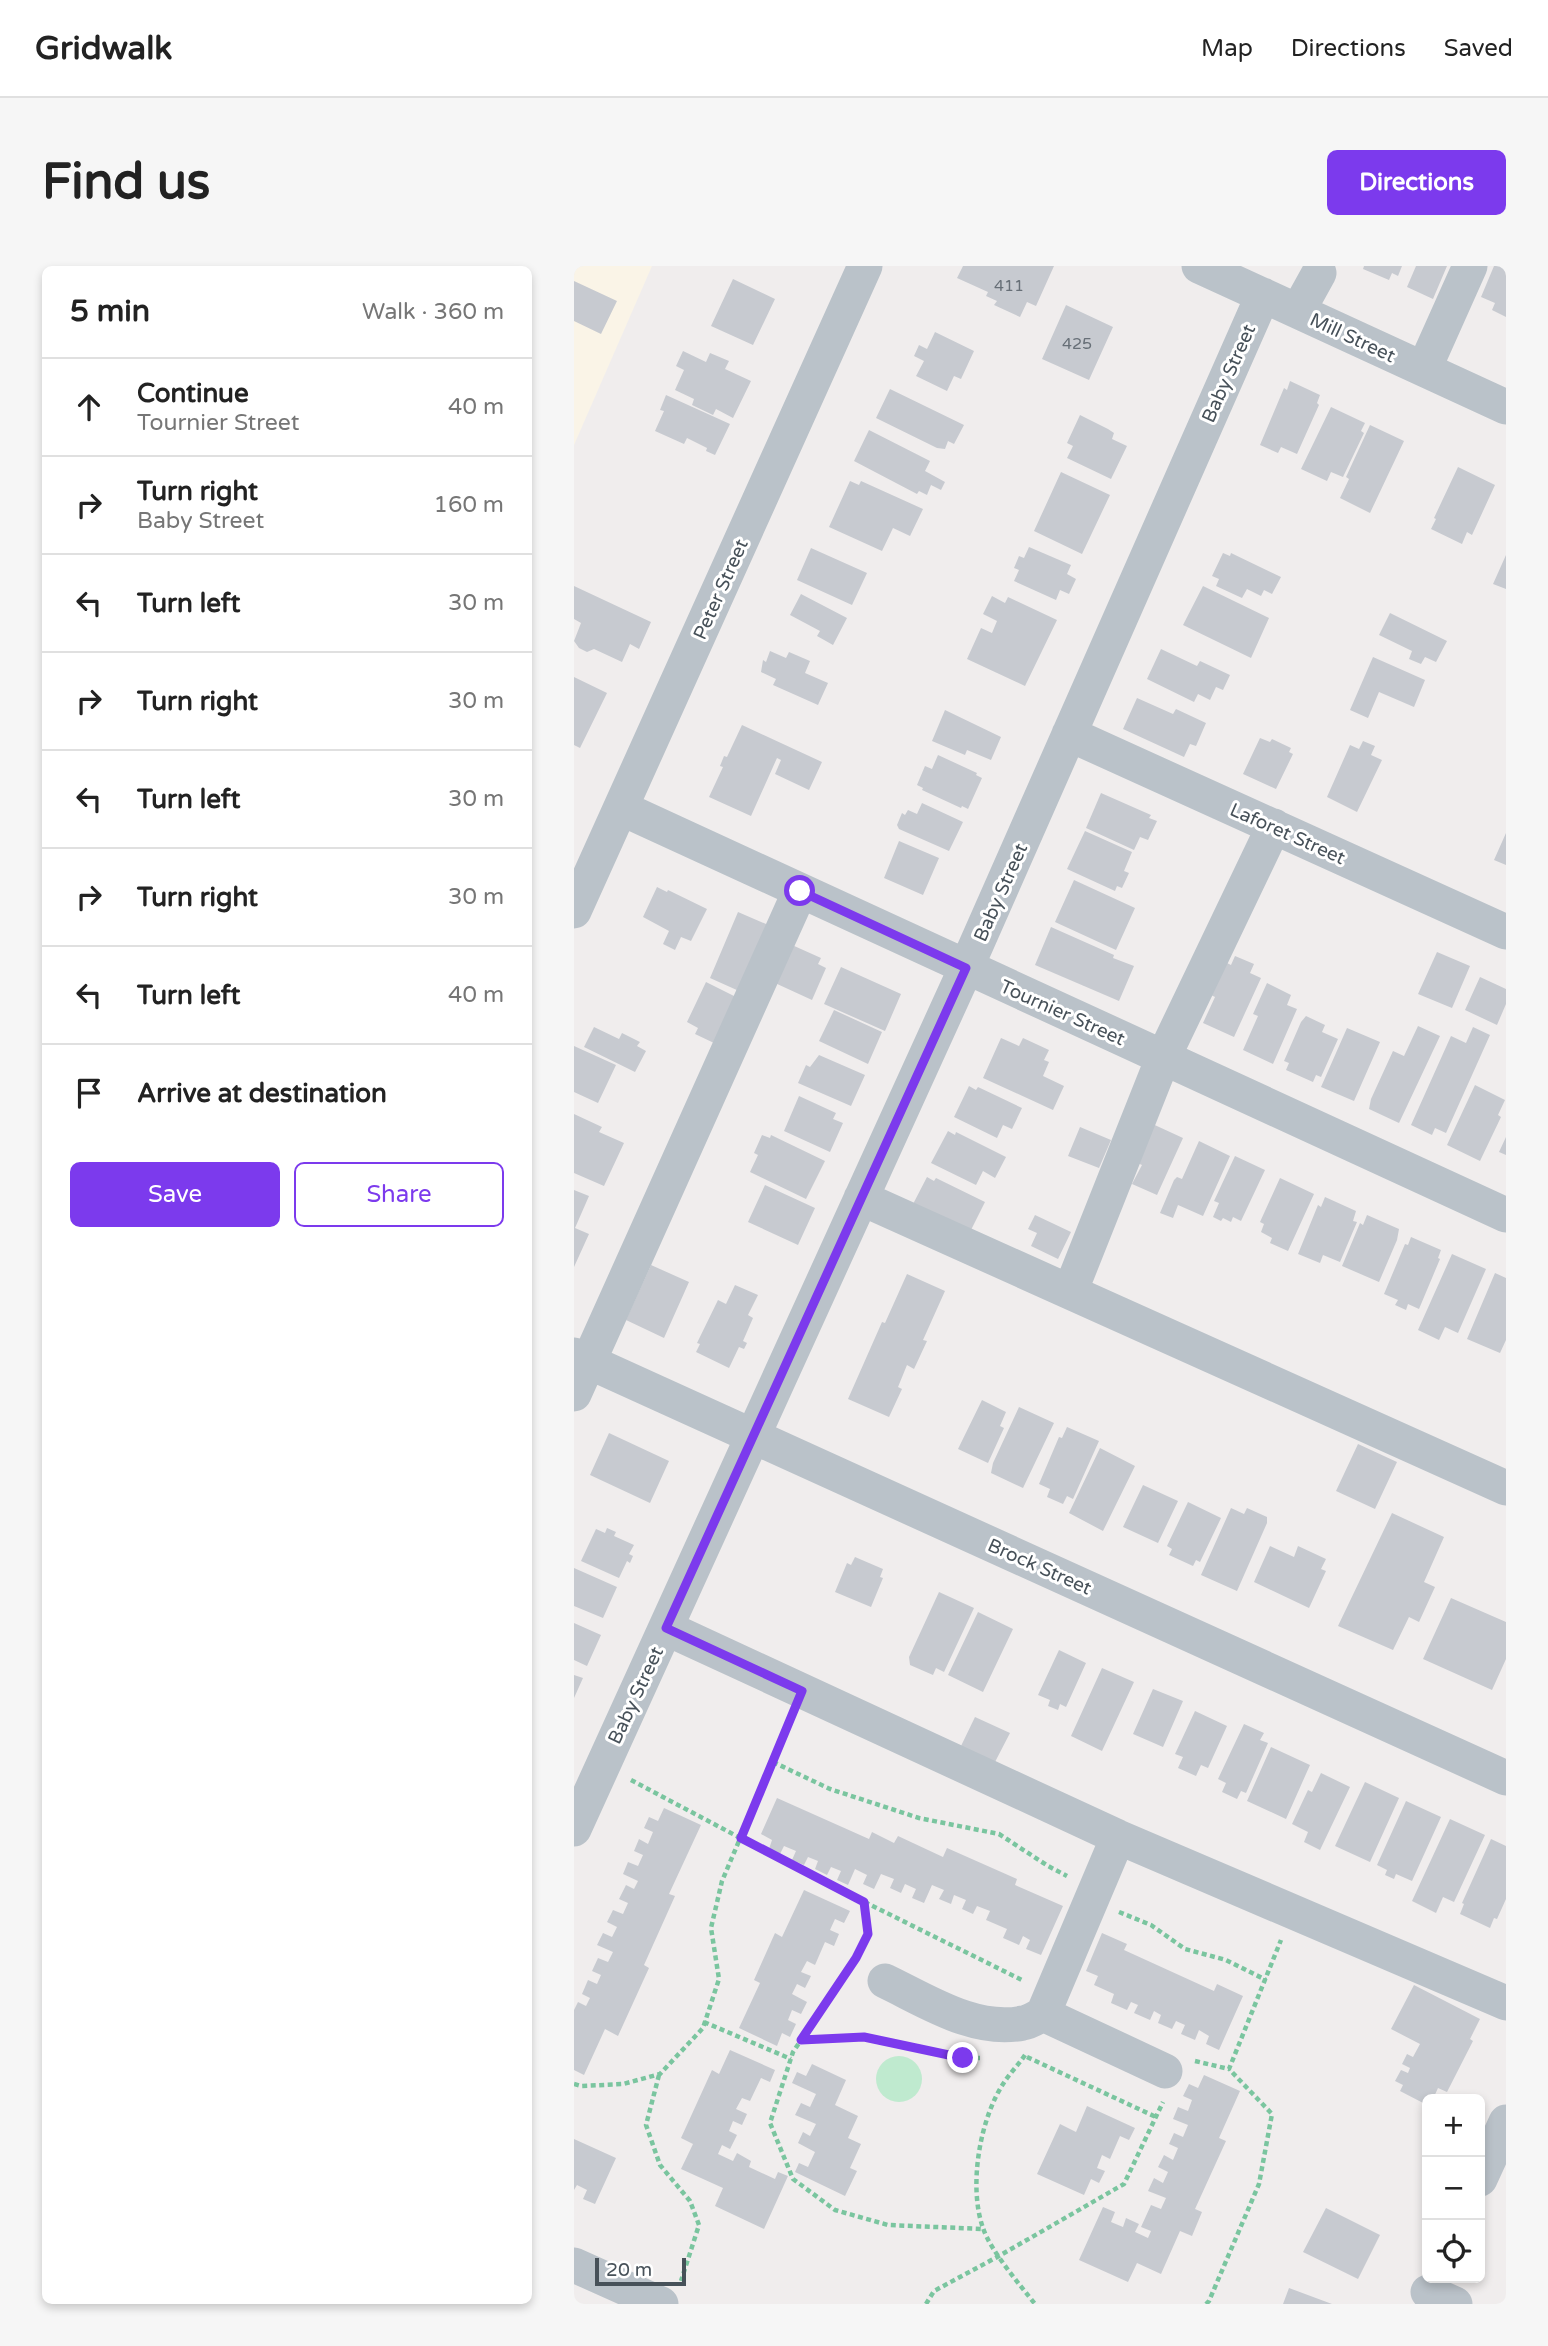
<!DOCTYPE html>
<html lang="en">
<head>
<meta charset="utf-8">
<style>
  :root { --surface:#fff; --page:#f6f6f6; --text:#222; --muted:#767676; --line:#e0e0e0; --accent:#7c3aed }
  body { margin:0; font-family:"Varela Round",sans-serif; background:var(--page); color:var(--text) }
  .controls { position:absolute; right:21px; bottom:21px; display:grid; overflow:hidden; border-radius:10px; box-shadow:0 4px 10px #0003 }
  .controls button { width:63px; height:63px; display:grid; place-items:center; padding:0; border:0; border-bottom:2px solid var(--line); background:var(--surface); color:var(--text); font:35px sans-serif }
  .scale { position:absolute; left:21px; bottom:18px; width:91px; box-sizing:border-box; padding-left:7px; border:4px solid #475159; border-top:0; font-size:19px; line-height:24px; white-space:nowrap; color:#475159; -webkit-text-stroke:5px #fff; paint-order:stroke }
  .stop { position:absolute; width:21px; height:21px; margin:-16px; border:5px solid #7c3aed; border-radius:50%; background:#fff }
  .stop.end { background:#7c3aed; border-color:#fff; box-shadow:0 2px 7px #0008 }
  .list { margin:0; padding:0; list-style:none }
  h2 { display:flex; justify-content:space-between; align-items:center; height:91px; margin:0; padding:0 28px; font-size:30px }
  h2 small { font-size:23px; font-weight:400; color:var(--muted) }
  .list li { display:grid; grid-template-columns:46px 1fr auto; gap:21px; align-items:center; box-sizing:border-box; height:98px; padding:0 28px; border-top:2px solid var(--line) }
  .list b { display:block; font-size:26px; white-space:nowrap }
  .list p { margin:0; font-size:23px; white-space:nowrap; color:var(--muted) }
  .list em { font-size:23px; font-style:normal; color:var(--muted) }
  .actions { display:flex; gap:14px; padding:21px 28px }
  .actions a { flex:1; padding:16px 0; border:2px solid var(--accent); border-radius:10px; text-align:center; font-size:24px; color:var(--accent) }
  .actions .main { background:var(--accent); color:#fff }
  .icon { flex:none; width:38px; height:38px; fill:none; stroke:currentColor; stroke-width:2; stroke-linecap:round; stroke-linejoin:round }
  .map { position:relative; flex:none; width:932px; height:2038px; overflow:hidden; border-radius:10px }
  header { display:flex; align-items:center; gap:42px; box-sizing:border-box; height:98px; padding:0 35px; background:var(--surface); border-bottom:2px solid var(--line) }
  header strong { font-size:33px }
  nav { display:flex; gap:38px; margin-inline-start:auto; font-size:24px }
  .intro { display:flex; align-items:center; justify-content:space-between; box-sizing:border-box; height:168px; padding:0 42px }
  h1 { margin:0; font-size:49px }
  .button { padding:18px 32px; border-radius:10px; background:var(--accent); color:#fff; font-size:24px; font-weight:700 }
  main { display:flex; gap:42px; padding:0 42px }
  aside { flex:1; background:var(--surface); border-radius:10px; box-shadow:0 4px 10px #0003 }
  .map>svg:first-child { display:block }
</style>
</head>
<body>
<header>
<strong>Gridwalk</strong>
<nav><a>Map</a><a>Directions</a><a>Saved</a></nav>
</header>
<div class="intro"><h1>Find us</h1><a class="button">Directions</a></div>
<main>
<aside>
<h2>5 min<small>Walk · 360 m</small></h2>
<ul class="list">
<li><svg class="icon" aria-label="ahead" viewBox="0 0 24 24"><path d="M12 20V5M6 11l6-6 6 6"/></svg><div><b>Continue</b><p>Tournier Street</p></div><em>40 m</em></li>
<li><svg class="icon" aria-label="right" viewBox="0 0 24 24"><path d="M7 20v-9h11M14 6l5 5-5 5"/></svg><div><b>Turn right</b><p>Baby Street</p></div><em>160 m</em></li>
<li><svg class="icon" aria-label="left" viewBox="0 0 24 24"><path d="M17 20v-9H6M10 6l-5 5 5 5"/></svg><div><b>Turn left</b></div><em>30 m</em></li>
<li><svg class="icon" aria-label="right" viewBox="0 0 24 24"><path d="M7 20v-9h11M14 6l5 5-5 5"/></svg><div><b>Turn right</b></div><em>30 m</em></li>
<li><svg class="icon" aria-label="left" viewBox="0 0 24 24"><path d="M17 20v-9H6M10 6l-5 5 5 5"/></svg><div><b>Turn left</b></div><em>30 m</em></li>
<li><svg class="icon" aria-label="right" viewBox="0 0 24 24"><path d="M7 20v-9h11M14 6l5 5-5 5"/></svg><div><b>Turn right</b></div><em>30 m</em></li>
<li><svg class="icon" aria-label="left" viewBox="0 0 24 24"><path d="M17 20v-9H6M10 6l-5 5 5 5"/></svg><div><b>Turn left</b></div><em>40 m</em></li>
<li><svg class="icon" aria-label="arrive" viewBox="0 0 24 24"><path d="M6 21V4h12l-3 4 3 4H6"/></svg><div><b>Arrive at destination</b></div></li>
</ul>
<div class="actions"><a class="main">Save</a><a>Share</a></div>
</aside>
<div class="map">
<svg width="932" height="2038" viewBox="0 0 932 2038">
  <rect width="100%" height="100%" fill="#f0eded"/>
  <path fill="#faf4e7" d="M0,0H78L0,179Z"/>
  <path fill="#bfeacf" d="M302 1813a23 23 0 1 1 46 0a23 23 0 1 1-46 0Z"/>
  <path fill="#c7cad0" d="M389,0H480L462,40L453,36L446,51L420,39L423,35L412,30L414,26L383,12Z
    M790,0H828L824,10L818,7L815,14L789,3Z
    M842,0H873L859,33L833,21Z
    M920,0H932V51L918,44L921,37L907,31Z
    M159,13L201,33L179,79L137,60Z
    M0,15L43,35L27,68L0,55Z
    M492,39L539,61L515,114L468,93Z
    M361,66L400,85L387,113L380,110L373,125L342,110L350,95L340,90L345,79L353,83Z
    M109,85L132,96L136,87L155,95L151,103L177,115L159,152L142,143L139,149L118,139L120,133L101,124L110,104L102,100Z
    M716,115L746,129L743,137L745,139L723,188L707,181L704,187L686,179L710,122L713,124Z
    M316,123L390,159L380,178L374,175L371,183L363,182L302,152Z
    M92,129L156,158L141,189L132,185L133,182L113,172L110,178L81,165L90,145L86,144Z
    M757,141L791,157L787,165L790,167L769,211L757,206L753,215L727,203Z
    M506,149L534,163L540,167L538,173L553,180L537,213L493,192L499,180L493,177Z
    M796,159L830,175L796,247L766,232L775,213L772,211Z
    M295,164L356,195L351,205L371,216L367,224L357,219L353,229L345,225L343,228L280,195Z
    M884,201L921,219L898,269L893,266L888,278L857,263L862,253L860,252Z
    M487,206L536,229L508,288L460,265Z
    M276,215L285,219L287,215L349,243L336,270L319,262L308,285L255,261Z
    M455,281L497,299L493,308L502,313L495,328L486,324L482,334L440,315L445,304L440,302L445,290L450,292Z
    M237,282L293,307L278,339L223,314Z
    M649,287L656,290L657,287L707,311L698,328L690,324L687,330L673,323L668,332L642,320L645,313L638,310Z
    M932,289V323L919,318Z
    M0,320L77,356L65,383L56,378L48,396L20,383L13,386L5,382L0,375L7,357L0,353Z
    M629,320L695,352L677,392L609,359Z
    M227,328L273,352L259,379L243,370L246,365L216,349Z
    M418,330L431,337L434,331L483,354L451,420L393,393L407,362L418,367L423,355L409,348Z
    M816,347L873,375L862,396L851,391L847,398L835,393L838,385L805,369Z
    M587,383L623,400L626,395L656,409L649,424L642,421L636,434L624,428L620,436L573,413Z
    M196,385L212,392L215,386L236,395L231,407L254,417L244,439L199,419L202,413L187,406L189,394L192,396Z
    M799,391L851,414L840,441L805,426L794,452L776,444Z
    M0,411L33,427L6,482L0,479Z
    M563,432L599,448L602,443L632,457L622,480L616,478L610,491L549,463Z
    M371,444L427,471L417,494L393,484L391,489L358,475Z
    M168,459L248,496L235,524L201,508L207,494L203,492L177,550L135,531L149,501L146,500L150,490L153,491Z
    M686,472L696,476L698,473L717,482L715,486L719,488L702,523L669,508Z
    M789,475L801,480L797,489L808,494L783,546L753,531L776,479L785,483Z
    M364,489L403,507L402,509L408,512L394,543L388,540L387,542L348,524L349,522L343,519L351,500L358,503Z
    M527,527L577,549L575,552L583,555L574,574L566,571L560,584L512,562Z
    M348,537L389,556L375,585L325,563L323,559L328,547L331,549L334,544L343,548Z
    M511,565L558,586L550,605L555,607L548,622L543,620L541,625L493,603Z
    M932,567V599L920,594Z
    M325,575L365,592L349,629L310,612Z
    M500,614L561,642L542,684L481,656Z
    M83,621L93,626L94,624L133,643L117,675L107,671L101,684L89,678L95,665L69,651Z
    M164,646L199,661L165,725L136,712Z
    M477,661L540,689L539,692L560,700L545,735L461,699Z
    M218,679L247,692L244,698L252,702L238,734L201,717Z
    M863,686L896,700L878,742L844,728Z
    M661,690L680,698L676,707L687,712L660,771L629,757L641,731L637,729L651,696L657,699Z
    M267,701L327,728L311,765L250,738Z
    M906,711L932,723V738L923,759L891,744Z
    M132,716L162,731L140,777L121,768L124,762L113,756Z
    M693,717L717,729L713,739L723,743L699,798L669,784L684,750L679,748Z
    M260,744L308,766L294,798L245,775Z
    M732,750L751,759L748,766L764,773L747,811L742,809L739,816L712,804L715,797L710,795L727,756Z
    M844,760L866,770L825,857L795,843L797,833L819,785L830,790Z
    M20,761L45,773L48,767L66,776L63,780L72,785L61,806L10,781Z
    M899,761L916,769L872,867L861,862L858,869L837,859L877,770L892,777Z
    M773,762L806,776L780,835L747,821Z
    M427,772L445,780L449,772L475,784L470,794L475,796L469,810L490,820L479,844L409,812Z
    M0,780L42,799L24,837L0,826Z
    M245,789L291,809L277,840L224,817L232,799L236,801Z
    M901,819L931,834L924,849L927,851L906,895L873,879Z
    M395,820L402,824L404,821L448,842L438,863L429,859L423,872L380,851Z
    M225,830L262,847L259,853L269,857L256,886L210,865Z
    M0,848L28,861L25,866L50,877L30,920L0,907Z
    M572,855L609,872L583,929L558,918L568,899L554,893Z
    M506,861L537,874L525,902L494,890Z
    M374,865L381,869L382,866L432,891L421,912L409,905L402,919L357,897Z
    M188,869L196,872L197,869L251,895L232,933L176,906L184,889L180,887Z
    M932,871V889L925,886Z
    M625,875L656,890L629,950L604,939L599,952L586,947L600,914L603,911L608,913Z
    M661,890L691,904L667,955L659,951L657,956L649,952L647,955L639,951L645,937L640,935Z
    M353,911L360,915L362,912L411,936L395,968L338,940Z
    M706,912L740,928L714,985L696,977L698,972L687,966L690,958L686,956Z
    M191,919L241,942L224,979L174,956Z
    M0,924L15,930L1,962L15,968L0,1001Z
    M751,931L782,945L779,955L783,956L766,996L749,989L746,997L724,988L744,939L747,941Z
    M461,949L497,966L484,993L457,980L463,967L454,963Z
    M793,949L825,963L823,974L805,1016L768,1000L786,957L789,959Z
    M837,971L867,984L864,992L866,993L845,1043L834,1038L832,1044L821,1039L824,1034L810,1028L831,978L834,979Z
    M878,988L912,1003L884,1067L871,1061L865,1074L844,1064Z
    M77,999L115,1016L90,1072L52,1054Z
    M921,1007L932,1012V1074L926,1087L893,1073Z
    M333,1008L371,1025L349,1074L353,1075L340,1103L333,1099L324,1121L328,1123L315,1151L274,1133L308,1056L311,1057Z
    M161,1019L184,1029L174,1049L179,1052L169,1075L173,1077L170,1083L165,1081L155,1102L122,1086L126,1078L123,1077L144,1034L152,1038Z
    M408,1134L432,1146L426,1160L430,1162L414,1197L384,1183Z
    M445,1141L480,1157L449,1222L417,1207L419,1197Z
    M493,1161L525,1175L499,1233L493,1230L489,1238L473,1231L476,1223L465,1218L485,1171L488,1172Z
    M35,1167L95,1195L76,1237L16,1209Z
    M784,1178L823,1196L801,1243L762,1225Z
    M526,1182L561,1200L529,1265L495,1247Z
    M569,1219L604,1235L584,1277L549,1261Z
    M614,1236L647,1252L626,1296L622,1294L619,1300L595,1289L598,1283L593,1280Z
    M657,1242L670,1248L673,1242L693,1251V1257L663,1325L627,1309Z
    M818,1247L870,1271L850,1316L861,1321L845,1356L835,1351L819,1384L764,1360Z
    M33,1262L42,1266L40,1270L60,1279L55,1288L59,1290L56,1297L53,1295L45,1312L7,1295L22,1263L31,1267Z
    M696,1280L720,1291L724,1280L752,1293L747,1303L752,1305L735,1342L680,1316Z
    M281,1291L309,1303L306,1311L309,1312L297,1341L261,1326L273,1297L277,1299Z
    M0,1302L43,1321L29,1352L0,1340Z
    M365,1326L400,1342L370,1406L362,1402L359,1409L336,1399L335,1391Z
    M877,1332L932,1356V1393L918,1424L849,1393Z
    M404,1346L439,1363L409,1426L374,1409Z
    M0,1357L27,1369L13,1400L0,1394Z
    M485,1384L512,1397L492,1441L486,1438L484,1444L474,1440L476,1434L464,1429Z
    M528,1402L560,1416L528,1485L497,1470Z
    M0,1409L9,1412L0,1432Z
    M579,1423L609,1435L589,1481L559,1468Z
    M621,1445L653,1460L634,1502L627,1499L622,1510L604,1502L609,1491L601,1488Z
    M401,1451L436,1467L421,1496L387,1480Z
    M670,1458L690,1467L686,1474L694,1477L672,1527L667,1525L663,1533L648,1526L652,1517L644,1513Z
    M697,1481L736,1499L712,1553L673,1535Z
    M747,1507L776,1521L746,1584L730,1576L734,1566L718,1558L734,1524L738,1526Z
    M791,1516L825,1532L796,1596L761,1580Z
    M203,1532L295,1573L298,1566L320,1577L324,1570L369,1591L373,1582L443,1613L441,1619L489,1640L467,1689L452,1683L456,1674L449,1670L445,1679L429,1672L433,1663L412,1654L416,1645L403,1640L399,1648L388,1643L392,1634L380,1629L377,1638L365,1633L370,1624L358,1619L350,1637L338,1632L342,1623L331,1618L327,1627L316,1622L320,1613L307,1608L300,1623L289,1618L293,1609L281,1603L274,1619L263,1614L267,1605L257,1601L253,1609L241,1603L244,1595L234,1591L230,1599L218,1594L222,1585L210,1580L206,1588L195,1583L198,1574L187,1568Z
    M832,1535L867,1551L838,1615L822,1608L820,1613L811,1609L813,1604L803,1599Z
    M90,1542L127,1559L95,1628L101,1630L70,1699L75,1702L44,1770L31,1763L10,1809L0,1804V1744L4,1736L12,1740L16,1732L8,1728L14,1714L23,1718L27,1709L18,1705L24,1692L34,1696L39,1686L23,1679L29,1667L38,1671L43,1661L33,1656L39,1644L49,1648L54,1637L45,1633L52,1619L60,1623L64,1615L49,1608L54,1596L64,1600L69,1589L60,1585L65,1573L74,1578L79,1566L70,1562L75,1551L84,1555Z
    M876,1553L911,1569L880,1636L869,1631L862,1647L838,1635Z
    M917,1573L932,1580V1633L923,1653L920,1652L916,1662L886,1648L890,1638L888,1637Z
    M230,1624L276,1645L270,1657L261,1653L256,1664L265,1668L260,1680L251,1676L241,1699L233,1695L227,1706L237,1710L231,1722L223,1718L218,1728L233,1736L227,1748L218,1744L214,1754L222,1758L216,1771L208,1767L203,1780L165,1762L186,1717L180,1714L201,1667L208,1671Z
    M528,1667L553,1678L550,1684L640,1725L643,1718L669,1730L645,1784L632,1778L635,1770L625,1764L621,1774L607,1768L611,1759L602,1755L598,1763L584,1757L587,1749L580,1745L576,1754L560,1747L564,1739L557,1736L553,1744L537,1737L540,1728L520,1719L524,1710L512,1705Z
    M840,1719L906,1753L896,1773L899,1775L873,1826L864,1822L859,1833H853V1839L826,1825L829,1819L821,1815L827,1804L834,1807L836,1802L828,1798L833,1788L839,1791L846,1778L817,1763Z
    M156,1784L201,1804L196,1816L187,1812L176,1835L168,1832L162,1843L173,1848L168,1859L159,1855L155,1865L163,1869L156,1883L148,1879L144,1888L159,1895L163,1887L177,1895L175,1901L201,1913L204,1906L214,1910L190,1963L141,1940L149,1922L107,1903L119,1878L107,1872L138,1804L145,1808Z
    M238,1798L272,1814L261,1839L284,1850L274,1872L287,1878L276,1902L283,1905L271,1930L221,1906L225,1897L234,1901L241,1886L224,1877L229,1866L236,1870L242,1858L221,1849L227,1837L236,1841L242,1828L218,1817L223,1806L232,1810Z
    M630,1809L666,1825L645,1872L652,1875L621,1943L628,1946L618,1970L606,1965L587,2008L563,1997L554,2016L505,1994L529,1941L541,1946L537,1956L549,1961L552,1952L565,1958L561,1966L574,1972L577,1965L567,1961L577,1939L587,1943L592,1932L574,1925L580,1912L589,1917L594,1906L584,1901L590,1889L599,1894L604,1882L595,1878L600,1867L609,1871L614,1859L599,1853L604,1841L614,1845L618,1834L609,1830L615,1818L624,1822Z
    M513,1840L561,1862L555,1874L546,1870L536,1893L528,1889L523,1902L531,1905L525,1917L517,1913L510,1929L463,1908L486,1858L502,1866Z
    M0,1873L42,1892L21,1938L9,1933L13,1924L3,1919L0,1924Z
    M752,1942L806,1969L784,2013L729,1986Z
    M715,2022L758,2038H709Z"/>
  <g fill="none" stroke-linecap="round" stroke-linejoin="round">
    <path stroke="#7ac59f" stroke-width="4.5" stroke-dasharray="5 3.5" stroke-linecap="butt" d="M199,1496L256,1523L345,1552L425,1568L474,1600L493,1610
      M57,1514L238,1610L448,1714
      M290,1637L294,1668L282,1692L219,1786L196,1857L219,1913L261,1944L314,1959L409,1963
      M545,1646L577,1659L611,1683L652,1694L692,1714
      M130,1756L217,1793
      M228,1774L290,1771L389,1792H406
      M451,1789C445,1798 437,1806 431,1815C406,1851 394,1920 409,1962C416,1984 446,2019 461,2038
      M453,1791L582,1851
      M621,1795L655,1803L707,1674
      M85,1809L72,1859L86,1899L116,1935L125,1959L107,2015
      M0,1818L7,1820L49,1818L86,1808L129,1762L145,1713L137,1662L148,1615L216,1455
      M352,2038L360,2025L425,1990L550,1918L589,1836
      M632,2038L635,2035L685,1918L698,1848L655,1803"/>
    <path stroke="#bac2c9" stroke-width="35" d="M625,0L932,141
      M724,45L745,7
      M850,103L896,0
      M495,468L932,666
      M47,542L932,949
      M0,645L291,0
      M287,932L932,1222
      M496,1026L589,792L700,560
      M0,1089L932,1512
      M0,1128L226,625
      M92,1362L544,1571L932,1737
      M0,1563L392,702L689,29
      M311,1715C353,1735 401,1767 449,1757C456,1756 463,1751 469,1748L544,1571
      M469,1748L591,1805
      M906,1913L932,1856
      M0,1999L87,2038
      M854,2026L881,2038"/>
  </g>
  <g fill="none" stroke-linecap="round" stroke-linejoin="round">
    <path stroke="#7c3aed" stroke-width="9" d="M226,625L392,702L92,1362L228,1425L167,1572L290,1636L294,1668L282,1692L227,1774L290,1771L389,1792"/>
  </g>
  <g text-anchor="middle" stroke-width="6" stroke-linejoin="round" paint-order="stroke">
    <g font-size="16" fill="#676f77">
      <text x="435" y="25">411</text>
      <text x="503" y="83">425</text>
    </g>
    <g font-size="19" fill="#475159" stroke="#fff">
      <text transform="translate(779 71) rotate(25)" y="7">Mill Street</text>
      <text transform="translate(654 107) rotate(-66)" y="7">Baby Street</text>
      <text transform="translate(146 323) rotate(-66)" y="7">Peter Street</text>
      <text transform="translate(714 567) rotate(24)" y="7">Laforet Street</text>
      <text transform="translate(426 626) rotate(-66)" y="7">Baby Street</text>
      <text transform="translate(489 746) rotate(24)" y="7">Tournier Street</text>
      <text transform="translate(466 1300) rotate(24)" y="7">Brock Street</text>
      <text transform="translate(61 1429) rotate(-65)" y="7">Baby Street</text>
    </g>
  </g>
</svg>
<div class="controls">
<button>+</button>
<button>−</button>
<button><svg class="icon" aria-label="locate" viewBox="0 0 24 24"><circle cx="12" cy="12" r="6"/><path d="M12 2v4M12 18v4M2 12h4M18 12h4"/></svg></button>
</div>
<div class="scale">20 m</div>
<div class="stop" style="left:226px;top:625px"></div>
<div class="stop end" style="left:389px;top:1792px"></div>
</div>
</main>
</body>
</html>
